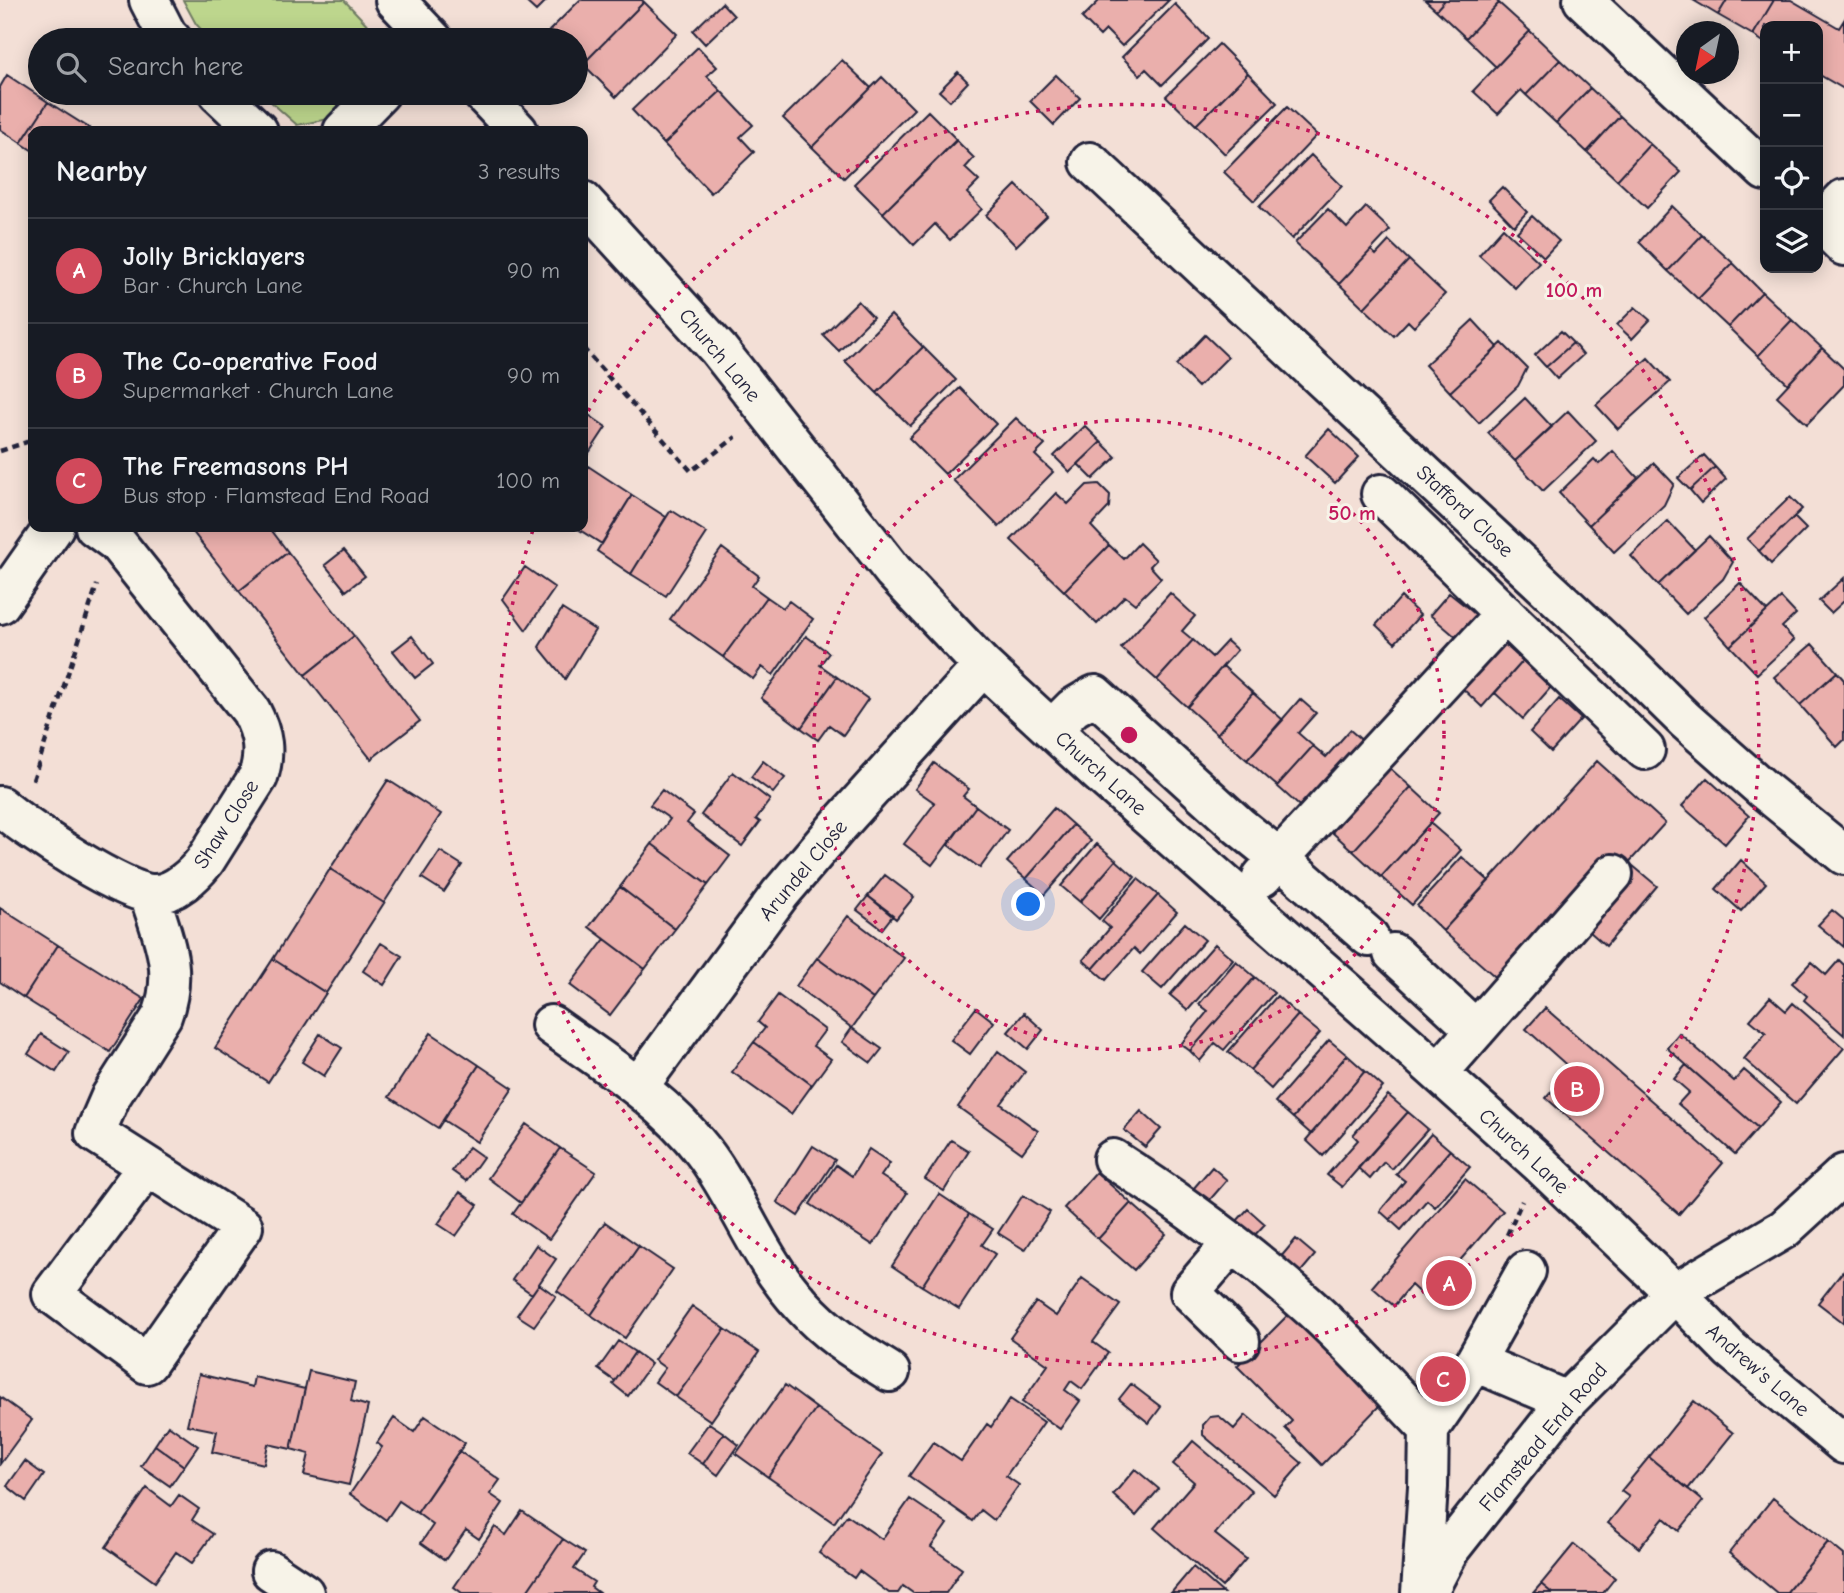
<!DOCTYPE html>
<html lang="en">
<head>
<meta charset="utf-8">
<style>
  :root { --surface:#171b24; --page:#242831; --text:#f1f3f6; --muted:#9ea1a6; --line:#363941; --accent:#d1495b }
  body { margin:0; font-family:"Comic Neue",sans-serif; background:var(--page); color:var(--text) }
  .controls { position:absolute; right:21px; top:21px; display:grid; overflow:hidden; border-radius:14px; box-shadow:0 4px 18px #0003 }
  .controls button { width:63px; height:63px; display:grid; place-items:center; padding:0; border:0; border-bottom:2px solid var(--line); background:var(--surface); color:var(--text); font:35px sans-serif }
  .compass { position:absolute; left:1676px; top:21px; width:63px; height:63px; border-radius:50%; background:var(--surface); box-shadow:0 4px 18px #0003; rotate:213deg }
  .you { position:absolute; left:1029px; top:905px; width:24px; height:24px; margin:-18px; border:5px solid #fff; border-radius:50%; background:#1a73e8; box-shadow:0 0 0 10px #1a73e833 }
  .badge { display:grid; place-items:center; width:46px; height:46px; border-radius:50%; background:var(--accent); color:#fff; font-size:23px; font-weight:700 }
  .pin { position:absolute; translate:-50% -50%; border:4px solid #fff; box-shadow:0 2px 7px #0006 }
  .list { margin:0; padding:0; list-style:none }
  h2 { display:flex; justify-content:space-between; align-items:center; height:91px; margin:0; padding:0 28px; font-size:30px }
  h2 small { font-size:23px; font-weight:400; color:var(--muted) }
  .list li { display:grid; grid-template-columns:46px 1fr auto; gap:21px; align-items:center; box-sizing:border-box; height:105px; padding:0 28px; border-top:2px solid var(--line) }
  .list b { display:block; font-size:26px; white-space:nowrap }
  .list p { margin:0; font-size:23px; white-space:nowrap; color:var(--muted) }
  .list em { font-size:23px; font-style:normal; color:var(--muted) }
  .icon { flex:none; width:38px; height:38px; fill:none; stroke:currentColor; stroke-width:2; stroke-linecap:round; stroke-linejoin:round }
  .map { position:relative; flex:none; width:1844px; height:1593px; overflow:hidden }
  .search { position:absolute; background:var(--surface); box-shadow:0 4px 18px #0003; left:28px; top:28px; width:560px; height:77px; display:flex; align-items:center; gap:18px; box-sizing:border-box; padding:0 24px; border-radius:38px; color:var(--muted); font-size:26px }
  .panel { position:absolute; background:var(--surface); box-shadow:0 4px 18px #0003; left:28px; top:126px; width:560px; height:406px; border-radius:14px }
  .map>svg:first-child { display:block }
</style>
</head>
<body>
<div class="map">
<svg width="1844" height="1593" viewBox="0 0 1844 1593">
  <rect width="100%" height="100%" fill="#f3dfd6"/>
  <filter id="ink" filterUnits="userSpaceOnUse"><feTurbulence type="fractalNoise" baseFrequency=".0143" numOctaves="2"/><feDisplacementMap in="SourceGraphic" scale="14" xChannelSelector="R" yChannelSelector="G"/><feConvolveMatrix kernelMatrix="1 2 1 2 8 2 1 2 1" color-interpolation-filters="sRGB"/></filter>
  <g filter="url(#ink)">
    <path fill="#bdd68d" stroke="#707c64" stroke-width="2" d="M183,0H344L375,33V40H211L196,24Z
      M261,93H349L329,119L297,125Z"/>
    <path fill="#eaafac" stroke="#22223b" stroke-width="2" d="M524,0H547L536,11Z
      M580,0H642L644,2L583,64L576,57V40H558L549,31Z
      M1100,0H1169L1122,46L1106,30L1100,36L1082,18Z
      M1425,0H1445L1436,10Z
      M1445,0H1496L1499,3L1466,38L1436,10Z
      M1693,0H1727L1718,15Z
      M1727,0H1774L1753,35L1718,15Z
      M1774,0H1791L1839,28L1844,20V89L1818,74V26H1765V43L1753,35Z
      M644,2L677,34L616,97L583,64Z
      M722,3L734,16L705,44L693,31Z
      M1499,3L1530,31L1496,67L1466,38Z
      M1175,4L1208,39L1162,85L1146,69L1140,75L1122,57Z
      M1530,31L1560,60L1526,95L1521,90L1498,114L1473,91Z
      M1219,44L1248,73L1196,125L1166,96Z
      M698,47L717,67L707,76L721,91L664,144L632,110Z
      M842,60L871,88L812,147L783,118Z
      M1560,60L1590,88L1556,123L1526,95Z
      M958,72L968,82L950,101L939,91Z
      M1248,73L1277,103L1225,154L1196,125Z
      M7,75L48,102L21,143L0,129V87Z
      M1056,75L1080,98L1054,125L1030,101Z
      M882,77L914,109L844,178L812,147Z
      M1590,88L1620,116L1587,152L1556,123Z
      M721,91L753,125L740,137L754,152L711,193L664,144Z
      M48,102L89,128L86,131H33V151L21,143Z
      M1287,107L1317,135L1254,201L1224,172Z
      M928,111L957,140L883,213L854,184Z
      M1620,116L1650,144L1617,180L1587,152Z
      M956,140L974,158L965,168L979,181L967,193L982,209L950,240L935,224L914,245L883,213Z
      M1650,144L1681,172L1647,208L1617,180Z
      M1311,155L1342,186L1292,239L1259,207Z
      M1016,185L1047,216L1016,246L986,215Z
      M1502,187L1527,212L1514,226L1489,200Z
      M1672,206L1702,235L1668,271L1639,242Z
      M1366,207L1390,230L1339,284L1295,243L1328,209L1347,228Z
      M1532,216L1559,241L1544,257L1517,232Z
      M1503,228L1539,262L1515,288L1479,255Z
      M1702,235L1733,263L1698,299L1668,271Z
      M1389,241L1409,260L1364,308L1339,284L1371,250L1376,255Z
      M1409,260L1445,294L1414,327L1408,321L1394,336L1364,308Z
      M1733,263L1762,292L1728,327L1698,299Z
      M1762,292L1792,320L1758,356L1728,327Z
      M858,301L873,317L839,351L823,335Z
      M1635,307L1650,320L1632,339L1617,325Z
      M891,315L923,347L877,393L845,361Z
      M1473,320L1498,347L1450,392L1425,365Z
      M1792,320L1822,348L1788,384L1758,356Z
      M1561,331L1573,343L1546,367L1535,355Z
      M1205,335L1228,357L1198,387L1176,365Z
      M1502,343L1527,368L1518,386L1479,423L1450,392Z
      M1573,343L1583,355L1557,379L1546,367Z
      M923,347L956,380L910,426L877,393Z
      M1822,348L1844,369V385L1807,424L1777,396Z
      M1648,358L1670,382L1618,429L1596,405Z
      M960,388L996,424L945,474L909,438Z
      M1525,398L1552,427L1515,461L1488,433Z
      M583,411L606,427L583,462Z
      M1568,411L1596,441L1543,491L1515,461Z
      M1016,418L1045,445L1035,455L1053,472L999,527L953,480Z
      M1085,426L1101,442L1070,472L1054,456Z
      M1329,429L1359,457L1335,483L1305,456Z
      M1101,442L1116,457L1093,479L1078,464Z
      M1613,451L1638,478L1589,525L1559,493L1594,459L1599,464Z
      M1704,455L1715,467L1690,490L1678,478Z
      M1654,463L1674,484L1664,505L1614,552L1589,525Z
      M588,466L632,495L602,544L575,527H583V474Z
      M1715,467L1726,479L1701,503L1690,490Z
      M1099,484L1110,495L1109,507L1091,526L1109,545L1064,591L1011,540L1056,493L1068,504L1087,485Z
      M632,495L666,517L631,574L597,551Z
      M1790,497L1802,509L1759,551L1747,539Z
      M671,510L707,533L666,596L631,574Z
      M1794,517L1806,529L1771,564L1759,551Z
      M1668,521L1695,550L1658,585L1631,556Z
      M189,527H269L288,552L239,591Z
      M1709,536L1733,562L1723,579L1686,614L1658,585Z
      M1139,543L1156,560L1150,566L1161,578L1135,604L1125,596L1097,624L1064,591L1109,545L1124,559Z
      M722,548L759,576L752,586L767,597L723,657L670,619Z
      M344,550L365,576L346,591L325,565Z
      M288,552L354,636L305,675L239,591Z
      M525,567L555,588L526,630L503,599Z
      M1844,578V601L1831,613L1819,601Z
      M1740,583L1767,611L1730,646L1704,617Z
      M1170,593L1195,616L1182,631L1193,640L1157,680L1121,648Z
      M1449,593L1483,620L1464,644L1430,615Z
      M767,597L783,608L789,601L813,619L773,675L762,667L753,679L723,657Z
      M1401,597L1420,615L1395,643L1376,625Z
      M1781,598L1796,614L1782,627L1794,640L1757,674L1730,646Z
      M562,609L595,630L565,679L539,647Z
      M354,636L420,721L371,759L305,675Z
      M412,636L433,664L415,678L393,651Z
      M806,636L829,653L820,665L837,677L801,728L761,698Z
      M1193,640L1212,657L1227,641L1237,650L1187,707L1157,680Z
      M1502,642L1523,661L1482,707L1461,687Z
      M1812,644L1837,672L1800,705L1774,677Z
      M1523,661L1551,687L1523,719L1495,693Z
      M1223,666L1253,693L1217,734L1187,707Z
      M1837,672L1844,680V740L1837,747L1800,705Z
      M837,677L868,699L843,735L829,725L818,740L801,728Z
      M1253,693L1283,720L1247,760L1217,734Z
      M1300,699L1316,713L1298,733L1313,746L1277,786L1247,760Z
      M1559,699L1581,719L1551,752L1530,732Z
      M1350,730L1372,749L1307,813L1277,786L1313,746L1326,757Z
      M763,761L785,778L773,793L751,777Z
      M1382,761L1411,787L1353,851L1324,825Z
      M1597,761L1665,823L1623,869L1501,982L1443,931Z
      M934,763L969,789L963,796L976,806L932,865L904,844L935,803L915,789Z
      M733,772L770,800L756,819L760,822L742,846L701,815Z
      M1707,778L1749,816L1725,844L1682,806Z
      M388,780L441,814L384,903L330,869Z
      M1411,787L1439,813L1381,877L1353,851Z
      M662,790L694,814L687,823L730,856L708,885L652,844L670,819L650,805Z
      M976,806L1008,830L980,868L948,845Z
      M1054,808L1073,825L1026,879L1007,862Z
      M1430,823L1461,850L1412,905L1381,877Z
      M1073,825L1091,841L1044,895L1026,879Z
      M652,844L708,885L675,929L620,887Z
      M1097,844L1116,860L1080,902L1061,886Z
      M440,851L462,865L444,892L422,878Z
      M1462,857L1489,881L1443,931L1417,906Z
      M1116,860L1135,877L1099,919L1080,902Z
      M1741,860L1766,883L1741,911L1716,889Z
      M1632,865L1657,886L1606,946L1581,924Z
      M330,869L384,903L326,993L273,959Z
      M885,875L914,897L896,919L868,896Z
      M1138,879L1158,895L1093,969L1083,960L1110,928L1102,921Z
      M620,887L675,929L645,969L589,927Z
      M1158,895L1177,912L1140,954L1134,948L1106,980L1093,969Z
      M868,896L893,915L882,929L857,910Z
      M0,908L58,945L24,998L0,982Z
      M1832,910L1844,920V947L1818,925Z
      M848,916L904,958L873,999L817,958Z
      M1185,923L1205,940L1162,989L1142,972Z
      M605,939L645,969L610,1015L570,985Z
      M381,943L402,956L384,985L363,971Z
      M1215,944L1233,959L1188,1010L1170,995Z
      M58,945L144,999L110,1052L24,998Z
      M817,958L873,999L852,1028L796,986Z
      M273,959L326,993L268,1082L215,1048Z
      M1839,960L1844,965V1035L1804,1000L1807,996L1792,983L1811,962L1826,975Z
      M1236,961L1255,977L1190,1051L1181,1044L1208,1011L1199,1004Z
      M1255,977L1274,993L1224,1050L1215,1043L1200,1061L1190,1051Z
      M778,995L825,1030L813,1046L831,1059L812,1085L754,1042L765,1028L758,1022Z
      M1277,996L1298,1015L1250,1070L1228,1052Z
      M1770,997L1786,1011L1793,1003L1844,1048L1796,1104L1744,1059L1766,1033L1750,1020Z
      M976,1008L994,1022L970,1054L951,1040Z
      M1545,1008L1723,1163L1679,1214L1546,1098L1571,1069L1526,1029Z
      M1024,1013L1043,1030L1028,1049L1008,1032Z
      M1298,1015L1320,1033L1271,1089L1250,1070Z
      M852,1028L882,1049L871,1063L842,1042Z
      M431,1033L479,1065L438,1128L389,1097Z
      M1679,1033L1734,1081L1744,1070L1781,1102L1758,1128L1667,1048Z
      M41,1034L69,1052L56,1072L28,1054Z
      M320,1034L342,1048L324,1076L302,1062Z
      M1329,1040L1347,1055L1293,1118L1275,1102Z
      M754,1042L812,1085L791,1114L732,1072Z
      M998,1051L1025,1072L1001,1104L1038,1131L1022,1153L958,1107Z
      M1347,1055L1365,1071L1311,1134L1293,1118Z
      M479,1065L513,1088L477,1142L443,1120Z
      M1686,1065L1758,1128L1735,1154L1678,1104L1689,1092L1674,1079Z
      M1365,1071L1383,1087L1323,1156L1306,1140Z
      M1388,1095L1408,1112L1342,1187L1327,1175L1358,1140L1353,1135Z
      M1141,1111L1161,1129L1145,1147L1124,1130Z
      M1408,1112L1428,1129L1392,1169L1384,1162L1370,1179L1358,1168Z
      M526,1124L560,1148L521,1203L488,1178Z
      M1431,1134L1450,1150L1390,1220L1380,1211L1405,1181L1396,1174Z
      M951,1140L969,1151L944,1191L925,1179Z
      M813,1146L835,1160L798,1216L777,1202Z
      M469,1147L483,1157L466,1181L452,1171Z
      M560,1148L596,1172L549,1239L513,1214Z
      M869,1149L890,1163L881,1176L907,1193L873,1245L810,1204L836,1165L852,1176Z
      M1450,1150L1470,1167L1435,1207L1427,1200L1401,1230L1390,1220Z
      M1212,1167L1227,1180L1208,1202L1193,1189Z
      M1096,1172L1131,1203L1098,1239L1064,1208Z
      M1465,1179L1503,1211L1456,1265L1466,1274L1452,1290L1442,1282L1426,1299L1411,1285L1394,1306L1372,1287Z
      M460,1192L478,1205L456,1236L438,1224Z
      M939,1194L969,1214L922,1286L892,1266Z
      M1023,1195L1050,1212L1025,1250L998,1233Z
      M1131,1203L1166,1234L1134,1270L1098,1239Z
      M1248,1209L1265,1224L1252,1238L1235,1223Z
      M969,1214L993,1229L982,1245L995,1254L959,1309L922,1286Z
      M605,1222L639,1246L591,1315L557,1291Z
      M1296,1239L1315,1255L1299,1274L1280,1258Z
      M536,1245L556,1259L532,1294L512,1280Z
      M639,1246L673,1269L625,1338L591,1315Z
      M1844,1270V1323L1818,1303Z
      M1082,1278L1120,1305L1093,1342L1108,1353L1082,1389L1071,1381L1065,1390L1080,1401L1060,1429L1022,1402L1048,1365L1010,1338L1036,1302L1056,1316Z
      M539,1284L556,1296L534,1326L517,1315Z
      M692,1306L725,1329L676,1397L655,1382L665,1368L654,1360Z
      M1290,1313L1382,1403L1322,1465L1285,1428L1292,1421L1237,1366Z
      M725,1329L759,1352L711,1421L676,1397Z
      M618,1341L635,1352L615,1381L598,1369Z
      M635,1352L651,1364L628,1396L613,1384Z
      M309,1371L355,1382L351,1401L368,1406L349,1485L304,1475L309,1454L291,1449Z
      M199,1374L252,1387L254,1377L305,1389L291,1449L268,1444L264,1464L212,1452L217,1431L187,1425Z
      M1131,1384L1161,1407L1149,1423L1119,1399Z
      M785,1385L816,1408L768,1477L736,1454Z
      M0,1397L32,1420L0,1464Z
      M1010,1399L1044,1422L1006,1476L1019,1485L994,1520L981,1510L973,1521L909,1476L933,1442L961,1461L987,1424L991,1427Z
      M1694,1401L1733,1433L1688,1489L1649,1457Z
      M816,1408L882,1454L834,1523L768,1477Z
      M1246,1415L1302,1463L1274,1495L1203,1435V1425L1210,1417L1219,1416L1234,1429Z
      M425,1416L465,1443L417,1513L399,1501L386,1520L350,1494L382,1447L377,1443L394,1418L414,1432Z
      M709,1423L724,1433L703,1464L687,1453Z
      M168,1425L198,1446L184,1466L155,1445Z
      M724,1433L739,1445L718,1475L703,1464Z
      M1193,1441L1252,1491L1215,1534L1246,1559L1222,1587L1154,1528L1194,1482L1173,1464Z
      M155,1445L184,1466L170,1486L141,1466Z
      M459,1451L500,1480L490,1494L503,1503L479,1539L466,1530L445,1560L421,1543L433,1525L417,1513Z
      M1649,1457L1703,1501L1679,1531L1664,1518L1639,1548L1608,1523L1629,1497L1621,1491Z
      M25,1461L44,1475L26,1501L7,1486Z
      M1135,1469L1159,1489L1136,1516L1113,1495Z
      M147,1488L171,1506L179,1495L199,1509L192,1520L213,1534L192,1563L176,1552L155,1582L106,1547Z
      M1773,1498L1828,1542L1786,1593H1777L1729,1553Z
      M910,1499L947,1524L931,1547L962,1569L946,1593H913L903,1586L898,1593H889L859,1571L854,1578L819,1553L847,1515L882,1539Z
      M522,1511L563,1539L526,1593H462L454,1587L495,1527L506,1535Z
      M563,1539L585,1553L574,1569L594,1582L591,1587L599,1593H526Z
      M1828,1542L1844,1555V1593H1786Z
      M1574,1544L1615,1578L1603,1593H1552L1541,1584Z
      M1193,1567L1223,1593H1171Z
      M1541,1584L1552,1593H1533Z"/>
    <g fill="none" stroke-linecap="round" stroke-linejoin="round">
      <g stroke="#22223b" stroke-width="44">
        <path id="minor" d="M149,0L167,35L172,40
          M395,0L433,40
          M1583,0L1765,171
          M218,93L258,131
          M482,93L518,131
          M343,131L380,93
          M1090,162L1625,661L1685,720L1764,790L1844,855
          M583,201L718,349L893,571L983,666L1100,774L1412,1049L1538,1162L1675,1293L1731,1350L1844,1444
          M1818,220L1844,246
          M1821,223L1844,199
          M1381,494L1645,750
          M0,604L54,527
          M1052,729L1073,708L1095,695L1239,826L1280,859L1369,937
          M0,806C25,828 126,896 156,894C175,893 194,875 205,861L258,777C266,752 263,734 251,711L117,543L95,527
          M1262,877L1505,614
          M1393,953L1476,1030
          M551,1025C604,1063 662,1098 703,1151C732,1189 750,1235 777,1274C796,1301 822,1328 849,1346C862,1355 876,1363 890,1372
          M1439,1072L1613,874
          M638,1087L780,894L839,825L983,666
          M1113,1159C1183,1204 1252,1255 1313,1310C1354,1347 1391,1390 1429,1429
          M147,1167L52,1294L147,1364L243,1227L95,1133L111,1096L162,1016C179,969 163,938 149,894
          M1232,1243L1190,1292L1240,1341
          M1475,1362L1526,1271
          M271,1571L304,1593
          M1421,1593L1428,1487L1429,1429L1475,1362L1567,1401"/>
      </g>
      <g stroke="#22223b" stroke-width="44">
        <path id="major" d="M1427,1593L1450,1549L1567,1401L1675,1293L1784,1229L1844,1174"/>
      </g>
      <path stroke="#22223b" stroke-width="4.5" stroke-dasharray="7 5" stroke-linecap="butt" d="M583,348L691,471L736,437
        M0,451L33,440
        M33,780L97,585
        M1507,1235L1522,1201"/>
      <use href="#minor" stroke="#f7f3e8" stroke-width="38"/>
      <use href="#major" stroke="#f7f3e8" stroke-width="38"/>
    </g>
  </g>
  <g fill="none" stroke="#c2185b" stroke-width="3.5" stroke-dasharray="3.5 7">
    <circle cx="1129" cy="735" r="315"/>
    <path d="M583 420A630 630 0 1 1 533 530"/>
  </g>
  <g text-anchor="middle" stroke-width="6" stroke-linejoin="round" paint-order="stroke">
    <g font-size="21" fill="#22223b" stroke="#f7f3e8">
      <text transform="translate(720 355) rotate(50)" y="7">Church Lane</text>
      <text transform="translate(1465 511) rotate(43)" y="7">Stafford Close</text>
      <text transform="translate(1101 773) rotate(42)" y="7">Church Lane</text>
      <text transform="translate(226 824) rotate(-57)" y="7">Shaw Close</text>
      <text transform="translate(803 870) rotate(-50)" y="7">Arundel Close</text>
      <text transform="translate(1524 1151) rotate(43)" y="7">Church Lane</text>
      <text transform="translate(1758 1370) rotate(41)" y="7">Andrew's Lane</text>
      <text transform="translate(1543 1437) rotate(-50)" y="7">Flamstead End Road</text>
    </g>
  </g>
  <circle cx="1129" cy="735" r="10" fill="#c2185b" stroke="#f7f3e8" stroke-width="3.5"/>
  <g font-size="21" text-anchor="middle" font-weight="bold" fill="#c2185b" stroke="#f7f3e8" stroke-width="6" stroke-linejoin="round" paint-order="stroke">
    <text x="1574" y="297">100 m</text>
    <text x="1352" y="520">50 m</text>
  </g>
</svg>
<div class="controls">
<button>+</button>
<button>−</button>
<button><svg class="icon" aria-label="locate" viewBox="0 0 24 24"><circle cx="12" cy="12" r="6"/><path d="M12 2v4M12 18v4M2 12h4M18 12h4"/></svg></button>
<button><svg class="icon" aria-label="layers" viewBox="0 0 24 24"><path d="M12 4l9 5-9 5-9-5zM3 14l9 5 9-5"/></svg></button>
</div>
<svg class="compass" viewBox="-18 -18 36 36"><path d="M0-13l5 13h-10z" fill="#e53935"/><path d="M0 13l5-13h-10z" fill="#9ea1a6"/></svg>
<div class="you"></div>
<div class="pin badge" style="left:1449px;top:1283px">A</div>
<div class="pin badge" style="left:1577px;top:1089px">B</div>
<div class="pin badge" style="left:1443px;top:1379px">C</div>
<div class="search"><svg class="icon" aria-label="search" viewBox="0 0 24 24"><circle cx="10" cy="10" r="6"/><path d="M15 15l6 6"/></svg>Search here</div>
<section class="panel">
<h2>Nearby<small>3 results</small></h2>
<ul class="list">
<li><span class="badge">A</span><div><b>Jolly Bricklayers</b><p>Bar · Church Lane</p></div><em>90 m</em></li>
<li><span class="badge">B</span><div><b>The Co-operative Food</b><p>Supermarket · Church Lane</p></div><em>90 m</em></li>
<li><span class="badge">C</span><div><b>The Freemasons PH</b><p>Bus stop · Flamstead End Road</p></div><em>100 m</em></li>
</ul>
</section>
</div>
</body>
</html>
